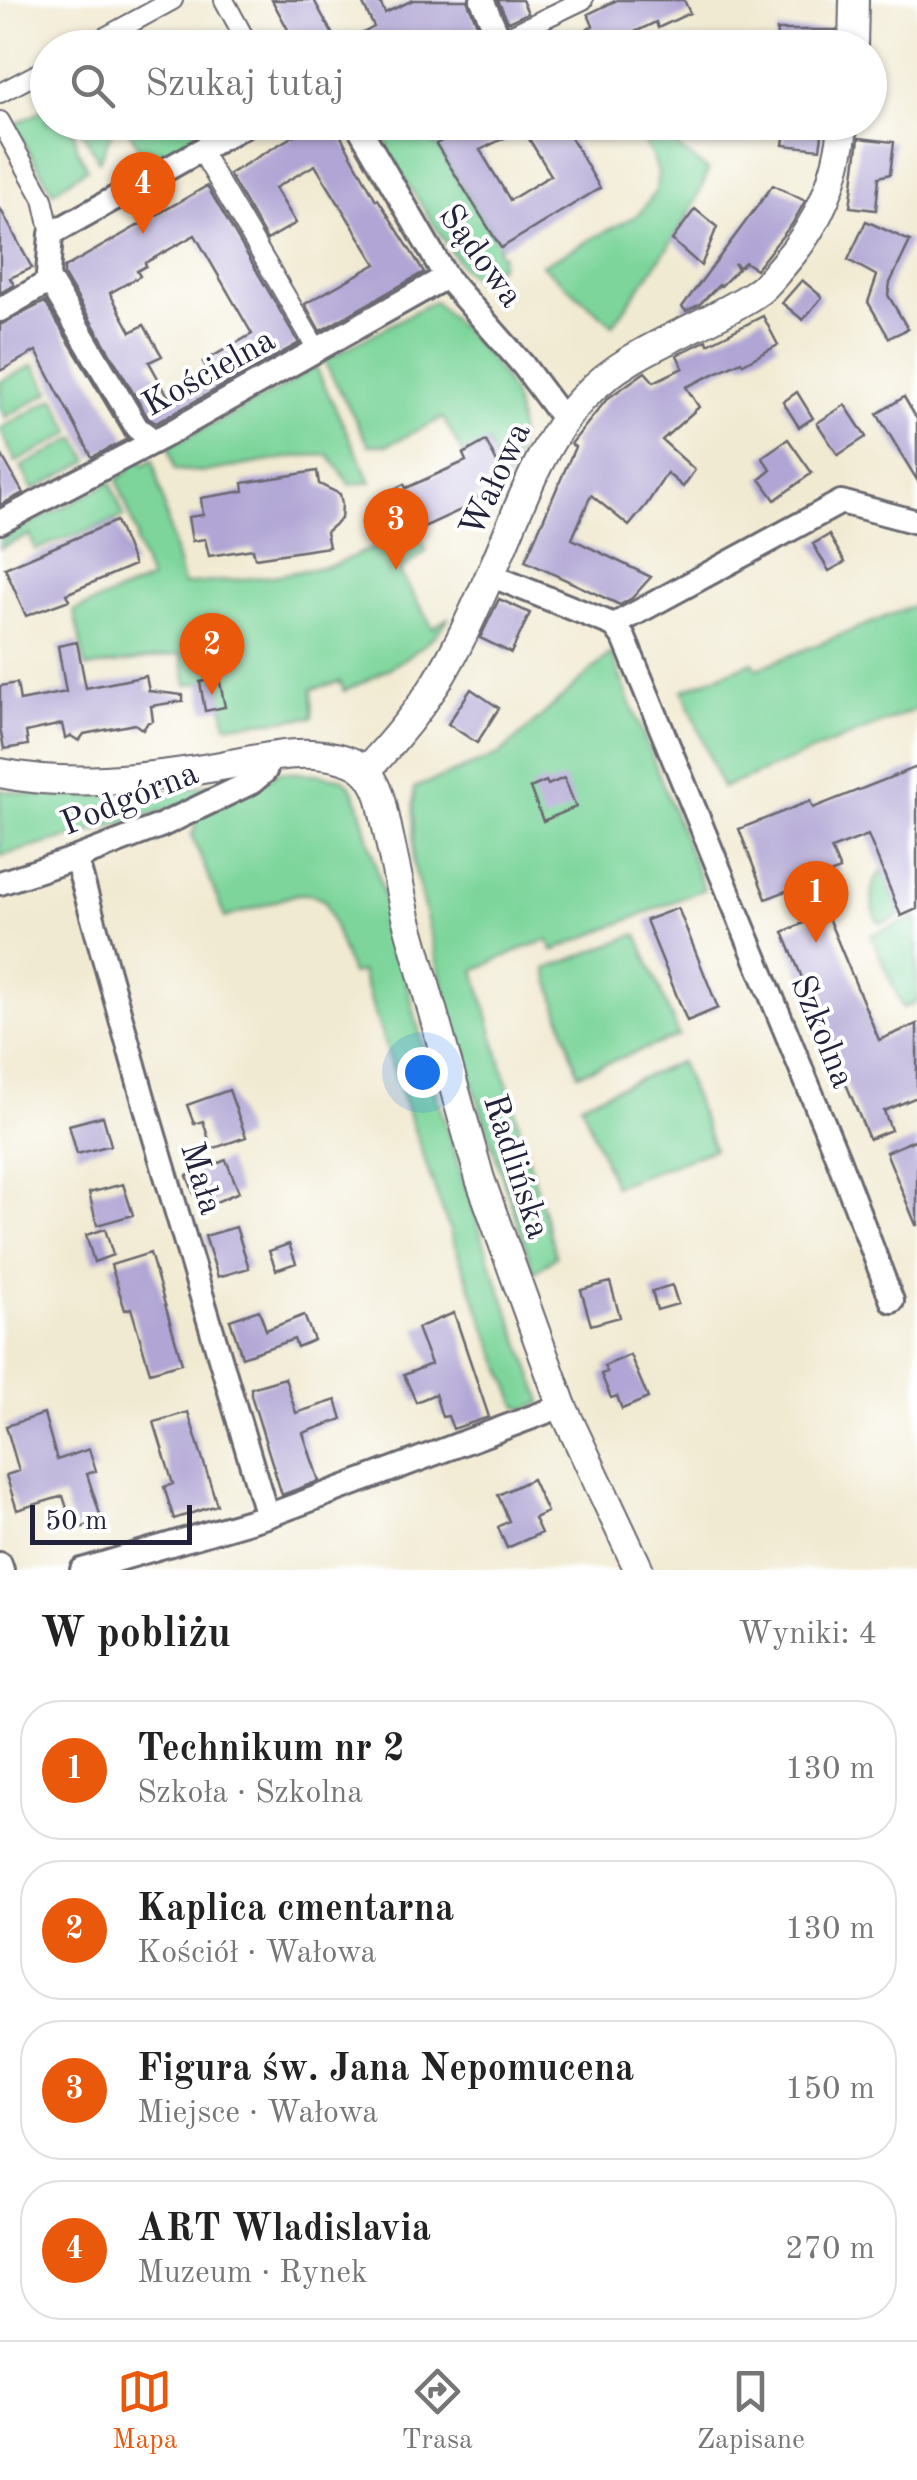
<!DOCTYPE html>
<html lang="pl">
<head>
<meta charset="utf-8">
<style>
  :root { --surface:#fff; --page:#f2f2f2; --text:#222; --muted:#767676; --line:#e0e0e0; --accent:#ea580c }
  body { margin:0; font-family:"Old Standard TT",serif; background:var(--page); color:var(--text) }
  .scale { position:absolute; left:30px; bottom:25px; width:162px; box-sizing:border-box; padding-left:10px; border:5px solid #22223b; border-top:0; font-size:28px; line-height:35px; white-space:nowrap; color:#22223b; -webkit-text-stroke:8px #fff; paint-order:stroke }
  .you { position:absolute; left:422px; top:1072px; width:35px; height:35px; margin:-25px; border:8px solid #fff; border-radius:50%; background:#1a73e8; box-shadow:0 0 0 15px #1a73e833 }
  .badge { display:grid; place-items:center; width:65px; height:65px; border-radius:50%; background:var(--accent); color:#fff; font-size:32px; font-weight:700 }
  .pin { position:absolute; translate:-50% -82px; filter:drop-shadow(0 2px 5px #0008) }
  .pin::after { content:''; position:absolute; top:52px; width:35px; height:30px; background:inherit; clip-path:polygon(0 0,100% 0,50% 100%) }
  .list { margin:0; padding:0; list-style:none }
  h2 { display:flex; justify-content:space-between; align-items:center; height:130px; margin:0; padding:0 40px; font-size:42px }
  h2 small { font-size:32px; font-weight:400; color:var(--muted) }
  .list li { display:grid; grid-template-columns:65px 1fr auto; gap:30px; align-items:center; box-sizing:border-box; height:140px; margin:0 20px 20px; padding:0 20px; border:2px solid var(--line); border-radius:40px }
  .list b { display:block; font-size:38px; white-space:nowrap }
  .list p { margin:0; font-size:32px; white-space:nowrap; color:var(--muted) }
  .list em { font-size:32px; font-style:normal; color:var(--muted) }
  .icon { flex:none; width:55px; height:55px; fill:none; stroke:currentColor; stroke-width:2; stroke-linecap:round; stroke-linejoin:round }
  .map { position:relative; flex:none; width:917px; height:1570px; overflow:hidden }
  .search { position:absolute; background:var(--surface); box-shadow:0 2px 8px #0004; left:30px; right:30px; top:30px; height:110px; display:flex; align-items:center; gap:25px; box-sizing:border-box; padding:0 35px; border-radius:55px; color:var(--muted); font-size:38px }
  .sheet { height:770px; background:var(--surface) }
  nav { display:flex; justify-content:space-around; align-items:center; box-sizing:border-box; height:140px; border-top:2px solid var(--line); background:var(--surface); font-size:28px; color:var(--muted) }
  nav a { display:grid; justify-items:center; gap:5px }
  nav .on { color:var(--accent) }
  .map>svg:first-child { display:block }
</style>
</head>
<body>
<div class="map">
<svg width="917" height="1570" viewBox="0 0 917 1570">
  <rect width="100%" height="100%" fill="#fff"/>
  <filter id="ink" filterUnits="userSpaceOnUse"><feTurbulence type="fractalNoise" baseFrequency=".01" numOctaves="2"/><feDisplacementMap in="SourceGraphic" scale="20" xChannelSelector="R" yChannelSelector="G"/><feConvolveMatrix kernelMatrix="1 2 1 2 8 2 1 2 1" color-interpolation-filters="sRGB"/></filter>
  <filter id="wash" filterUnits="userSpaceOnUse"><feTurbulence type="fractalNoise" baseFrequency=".0048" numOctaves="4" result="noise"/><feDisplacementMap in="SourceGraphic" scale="40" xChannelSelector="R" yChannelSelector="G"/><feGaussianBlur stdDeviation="2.25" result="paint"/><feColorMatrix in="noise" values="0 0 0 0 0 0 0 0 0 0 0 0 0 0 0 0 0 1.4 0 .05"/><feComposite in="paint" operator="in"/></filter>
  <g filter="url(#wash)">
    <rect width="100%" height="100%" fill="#f1ead2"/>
    <path fill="#7dd59b" stroke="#507c6b" stroke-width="2.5" d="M47,108L48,122L68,123L74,133L76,147L87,168L53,192L14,125Z
      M78,123H116L99,161Z
      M135,123H190L200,141L150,168L127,127Z
      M389,123H465L467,127L432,144L437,146L499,244L498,253L502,254L500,266L475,280L462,268L388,153L385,132Z
      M633,123H663L680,149L708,170C691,223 645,278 613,325L542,265L639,214L656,191L658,173L654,160Z
      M434,301C487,356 545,397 507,482L487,442L463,454L443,418L388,445H369L324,361Z
      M34,365L50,392L5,417L0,407V382Z
      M315,366L371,482L350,485L329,455L300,456L205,472L175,470L169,447L289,384Z
      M55,398L72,433L16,462L0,429Z
      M77,438L89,461L33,490L21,467Z
      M139,459L144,465L153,459L183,585L273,576L333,565L416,530L427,551L399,571L433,628L449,617C432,648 376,677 344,691L340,682L312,689L313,717L226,725L219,678L187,685L181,654L86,668L74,611L150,580L136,543L137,535L117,479L128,472L130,463Z
      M111,482L124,517L35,550L30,535L0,548V540Z
      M917,604V709L722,788L683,690L753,662L757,669Z
      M611,653L704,889L553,951L548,940L519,950L475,970L556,1256L534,1273L449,1012L413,862L414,788L499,755Z
      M278,772L316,774L344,779L353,790L360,806L436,1095L493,1270L541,1398V1403L526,1410L520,1408L516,1403C458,1262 409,1117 361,972L351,974L325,901L310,894H297L225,918L192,836L198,817L271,778Z
      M243,779L175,807L127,822L0,856V790C56,801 132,796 189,788C207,785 225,781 243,779Z
      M883,871L901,916L881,923L877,920C871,902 867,884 883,871Z
      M917,917V1002L903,1008L871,935Z
      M637,934L679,1036L578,1074L546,969Z
      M680,1062L714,1149L614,1186L581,1103Z"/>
    <g id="blocks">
      <path fill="#b0a5d4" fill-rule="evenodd" d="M272,0H314L339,46L374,27L361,0H379L385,13L413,0H467L481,34L472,44L464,48H298Z
        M498,0H522L528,13L508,22Z
        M617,0H684L690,13L658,28L656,22L603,47L600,41L595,43L588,28L593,26L588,14Z
        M777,30H836V48H776Z
        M317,122H333L376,200L378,199L424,272L320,331L305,304L376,264L315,165L275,188L296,223L267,240L229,174Z
        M475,122H562L600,188L501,248L436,144ZM523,129L551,175L510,200L480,150Z
        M786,122H824L820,149L783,145Z
        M859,138L894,142L890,174L879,177L876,210L850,207Z
        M773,185L805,201L792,224L756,269L745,262L740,267L734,263L738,269L721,286L719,285L699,305L686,311L682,307Z
        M207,186L299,343L156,423L148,418L64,275V268ZM195,235L252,334L203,362L210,373L168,396L149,362L162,356L144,325L131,332L110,293L140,276L137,271L146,266L145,263Z
        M0,208L32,268L10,278L14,285L0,293Z
        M695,209L717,227L701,266L672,240Z
        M866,221L910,241L890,283L888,295L908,329L889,338L868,302L877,276L848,260Z
        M802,280L822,297L803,320L782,303Z
        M45,302L127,439L92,457L36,351L0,371V325Z
        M763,316L778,345L743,364L741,361L686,387L699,407L662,440L695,470L683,487L667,473L647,504L629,526L591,495L572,539L651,577L632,598L620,605L525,561L575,447L571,444L607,399L645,372L654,382L683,368L677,355L707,340L708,344Z
        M797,392L813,418L799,427L783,402Z
        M904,397L917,419V480L877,414Z
        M845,405L866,437L838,455L817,423Z
        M788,439L812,473L775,500L760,479L771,470L762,457Z
        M486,441L507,482L474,499L476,503L400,538L398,532L392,535L382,532L378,525L382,516L387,513L379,497L404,484L406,488L466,461L463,454Z
        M0,452L23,493L0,505Z
        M317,471L319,484L340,494L342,504L341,519L326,532L329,547L255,558L253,549L209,556L205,539L192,541L188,517L203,515L201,498L244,491L243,483Z
        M116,521L134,565L66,594L69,600L26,616L5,568Z
        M829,535L845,562L829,571L813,544Z
        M499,599L530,613L511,653L480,638Z
        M77,642L86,688L146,676L149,691L183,695V701L151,706L153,721L148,722L143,730L135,724L84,734L79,741L71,736L65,738L62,724L26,732L28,745L4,749L0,728V686L17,683L20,701L66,692L58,646Z
        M219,678L225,707L205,711L200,682Z
        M471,689L499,708L477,743L448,724Z
        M917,767V909L901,916L868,835L831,849L840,870L766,899L739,829L810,801L813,808Z
        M564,778L576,807L543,821L530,788L546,781L548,785Z
        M678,908L718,1008L687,1021L646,920Z
        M826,913L879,1040L917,1024V1097L884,1111L891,1130L869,1139L783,932Z
        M229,1090L246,1137L212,1149L203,1121L194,1124L187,1105Z
        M103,1116L111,1145L77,1154L69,1125Z
        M917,1139V1225H916L886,1152Z
        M226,1160L239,1192L200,1209L187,1176Z
        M123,1184L133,1215L97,1225L89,1193Z
        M236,1227L249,1268L218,1277L205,1236Z
        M105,1229L113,1255L94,1262L86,1235Z
        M289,1244L296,1263L276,1270L269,1251Z
        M150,1253L182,1363L150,1372L131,1308L125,1310L111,1265Z
        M610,1282L620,1317L591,1325L581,1290Z
        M672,1285L678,1304L657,1310L652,1291Z
        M259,1310L266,1330L304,1315L314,1340L297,1347L294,1339L242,1357L230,1320Z
        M454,1313L489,1417L453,1429L448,1416L442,1417L435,1394L416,1402L404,1375L431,1364L417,1328Z
        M630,1355L648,1398L622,1409L617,1396L611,1398L601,1374L607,1372L604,1366Z
        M285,1378L296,1413L336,1400L342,1419L303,1433L319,1481L282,1495L251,1395V1388Z
        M188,1412L217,1505L174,1519L164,1487L173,1484L154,1422Z
        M44,1414L57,1460L89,1449L96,1471L87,1474L102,1521L74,1530L63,1496L17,1510L6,1475L19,1471L6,1426Z
        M532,1479L547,1512L534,1518L541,1533L507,1548L498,1527L509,1521L498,1495Z"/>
    </g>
  </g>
  <g filter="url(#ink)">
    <use href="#blocks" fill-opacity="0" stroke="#6a6870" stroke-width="2.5"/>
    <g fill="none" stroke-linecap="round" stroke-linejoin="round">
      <g stroke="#6a6870" stroke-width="22">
        <path id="pedestrian" d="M224,0L250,48
          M500,40L583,0
          M85,48L173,0
          M0,93L48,68
          M0,121L43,199L51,234
          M201,151L318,351"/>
      </g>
      <g stroke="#6a6870" stroke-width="28">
        <path id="minor" d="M482,0L500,40L486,48
          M356,122L446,277L523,365L564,420
          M0,310L50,281
          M154,441L137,428L50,281L48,275L51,234L251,122
          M0,522L164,436L446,277
          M490,575L614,625L624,638L837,1156L892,1301
          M614,625L841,502L917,522
          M76,858L148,1115L267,1516
          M0,883L76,858L160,826L252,782L265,771L271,755
          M0,1564L2,1570
          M82,1570L267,1516L562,1406"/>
      </g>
      <g stroke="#6a6870" stroke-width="32">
        <path id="tertiary" d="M853,48L854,0
          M366,771C392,743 416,714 437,682C458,648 475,609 491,573C516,517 539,444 582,399C630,347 699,331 756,293C766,287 774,275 782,266C820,223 837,179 844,122
          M0,773C68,787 141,779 209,768C255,761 300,745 346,760C366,766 375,780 381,799L406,917L480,1179L562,1406L639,1570"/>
      </g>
      <use href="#pedestrian" stroke="#fff" stroke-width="18"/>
      <use href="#minor" stroke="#fff" stroke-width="22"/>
      <use href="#tertiary" stroke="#fff" stroke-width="28"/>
    </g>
  </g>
  <g text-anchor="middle" stroke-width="8" stroke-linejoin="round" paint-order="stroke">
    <g font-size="35" fill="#22223b" stroke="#fff">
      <text transform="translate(482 255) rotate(54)" y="12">Sądowa</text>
      <text transform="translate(208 371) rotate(-29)" y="12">Kościelna</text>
      <text transform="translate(494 479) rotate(-65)" y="12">Wałowa</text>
      <text transform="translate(129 797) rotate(-22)" y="12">Podgórna</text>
      <text transform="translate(824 1031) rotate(68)" y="12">Szkolna</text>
      <text transform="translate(518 1166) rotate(72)" y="12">Radlińska</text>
      <text transform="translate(203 1178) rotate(73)" y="12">Mała</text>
    </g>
  </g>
</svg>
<div class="scale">50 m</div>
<div class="you"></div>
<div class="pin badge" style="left:816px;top:943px">1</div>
<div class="pin badge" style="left:212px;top:695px">2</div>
<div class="pin badge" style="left:396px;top:570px">3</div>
<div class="pin badge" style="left:143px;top:234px">4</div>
<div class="search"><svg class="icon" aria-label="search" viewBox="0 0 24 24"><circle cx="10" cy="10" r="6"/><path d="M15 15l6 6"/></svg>Szukaj tutaj</div>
</div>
<section class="sheet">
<h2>W pobliżu<small>Wyniki: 4</small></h2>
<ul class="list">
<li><span class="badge">1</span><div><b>Technikum nr 2</b><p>Szkoła · Szkolna</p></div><em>130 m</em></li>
<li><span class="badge">2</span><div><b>Kaplica cmentarna</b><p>Kościół · Wałowa</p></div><em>130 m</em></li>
<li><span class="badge">3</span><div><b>Figura św. Jana Nepomucena</b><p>Miejsce · Wałowa</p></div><em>150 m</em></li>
<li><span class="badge">4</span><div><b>ART Wladislavia</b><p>Muzeum · Rynek</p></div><em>270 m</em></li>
</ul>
</section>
<nav>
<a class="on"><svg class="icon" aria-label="map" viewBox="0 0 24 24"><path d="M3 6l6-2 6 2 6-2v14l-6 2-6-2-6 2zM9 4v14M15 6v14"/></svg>Mapa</a>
<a><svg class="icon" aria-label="directions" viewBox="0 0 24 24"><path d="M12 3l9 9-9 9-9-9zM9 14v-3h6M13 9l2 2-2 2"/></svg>Trasa</a>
<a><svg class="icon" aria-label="saved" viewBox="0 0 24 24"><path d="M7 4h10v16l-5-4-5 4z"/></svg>Zapisane</a>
</nav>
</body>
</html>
